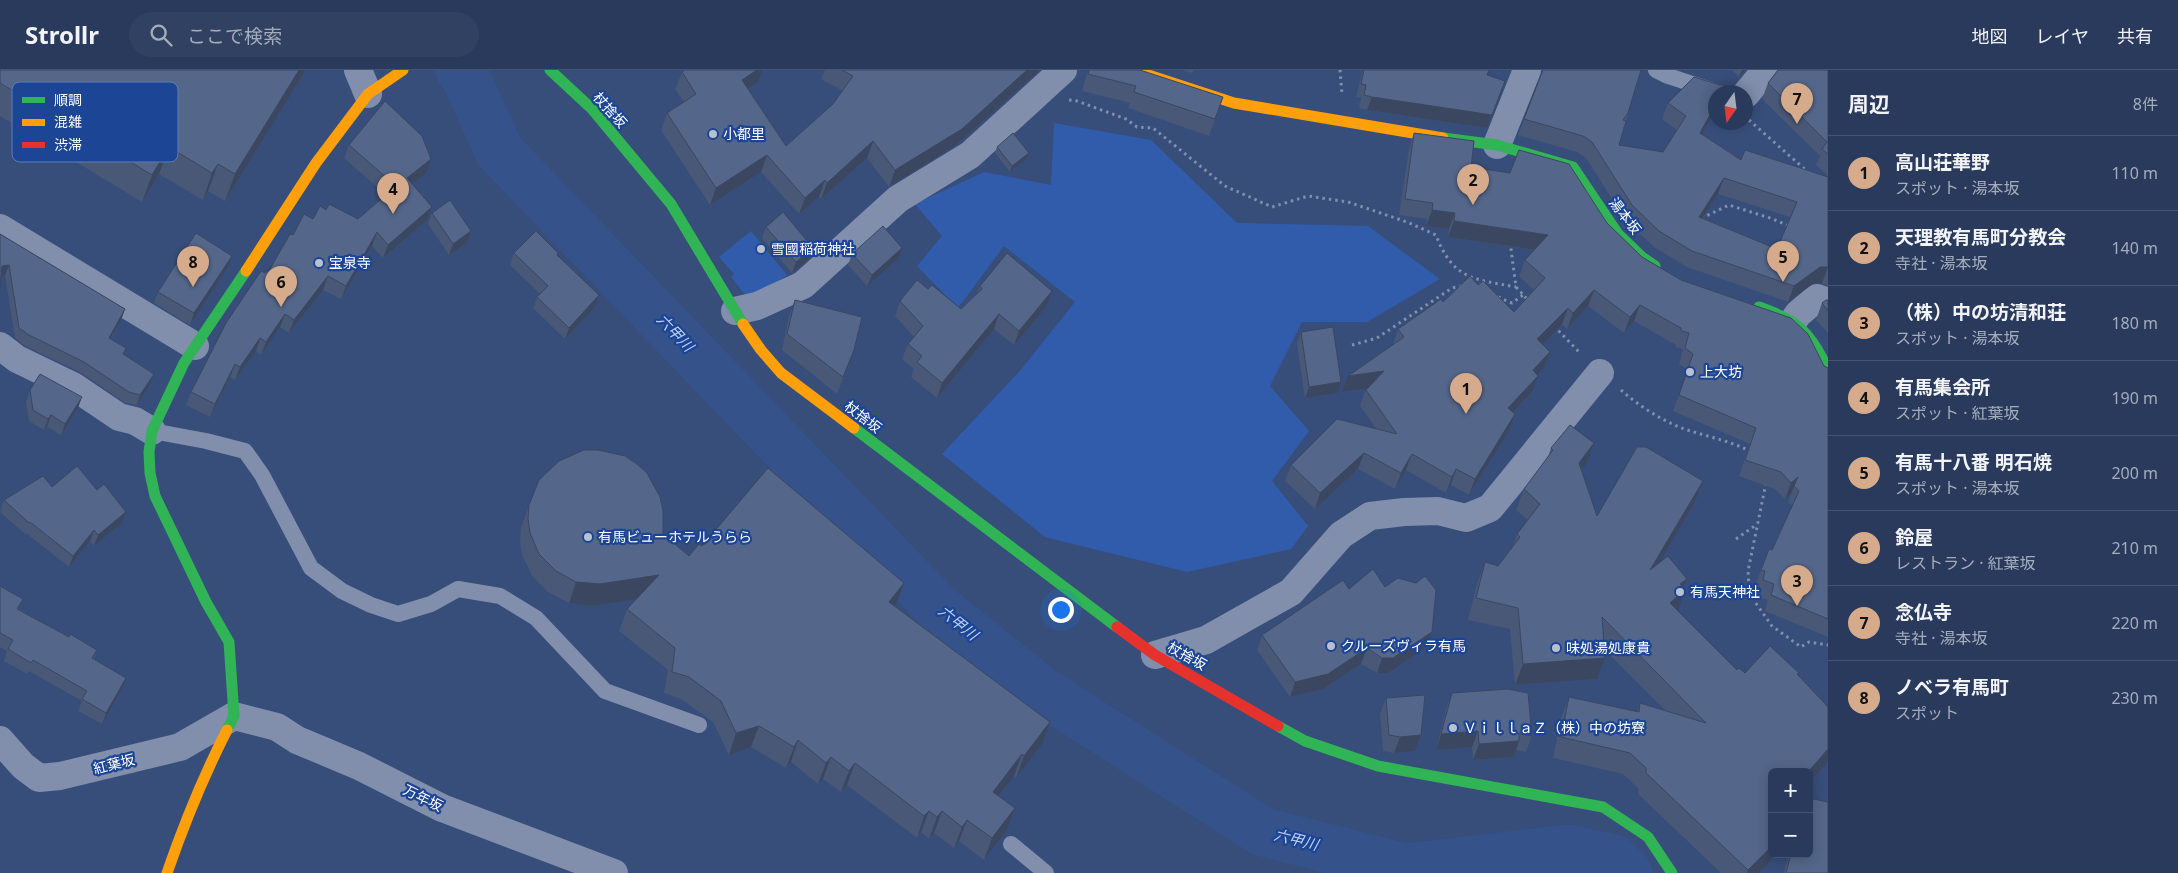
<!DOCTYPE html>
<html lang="ja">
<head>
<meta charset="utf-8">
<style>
  :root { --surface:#293a5c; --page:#314162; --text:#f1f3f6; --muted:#a5adbb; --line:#455472; --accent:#d6ab8b }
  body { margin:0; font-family:"Noto Sans","Noto Sans JP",sans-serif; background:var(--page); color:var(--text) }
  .controls { position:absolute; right:15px; bottom:15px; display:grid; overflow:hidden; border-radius:8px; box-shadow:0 2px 12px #0003 }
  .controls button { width:45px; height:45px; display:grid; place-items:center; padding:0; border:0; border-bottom:1px solid var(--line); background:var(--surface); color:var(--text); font:25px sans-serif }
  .compass { position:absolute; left:1708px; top:15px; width:45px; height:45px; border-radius:50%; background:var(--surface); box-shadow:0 2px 12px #0003; rotate:194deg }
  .you { position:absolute; left:1060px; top:539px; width:18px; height:18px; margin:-12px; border:4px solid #fff; border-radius:50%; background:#1a73e8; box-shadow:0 0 0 8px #1a73e833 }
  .badge { display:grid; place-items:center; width:32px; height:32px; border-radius:50%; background:var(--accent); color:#111; font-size:16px; font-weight:700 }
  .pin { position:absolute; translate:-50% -41px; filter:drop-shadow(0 1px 2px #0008) }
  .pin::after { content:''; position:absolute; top:26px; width:18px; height:15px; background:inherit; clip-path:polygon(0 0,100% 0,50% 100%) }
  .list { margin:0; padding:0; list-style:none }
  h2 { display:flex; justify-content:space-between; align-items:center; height:65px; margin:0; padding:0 20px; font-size:21px }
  h2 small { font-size:16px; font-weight:400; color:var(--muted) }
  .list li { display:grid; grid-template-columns:32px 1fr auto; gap:15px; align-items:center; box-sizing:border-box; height:75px; padding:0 20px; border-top:1px solid var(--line) }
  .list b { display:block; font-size:19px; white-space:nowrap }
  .list p { margin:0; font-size:16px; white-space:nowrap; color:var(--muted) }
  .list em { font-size:16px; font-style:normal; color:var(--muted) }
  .icon { flex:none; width:28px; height:28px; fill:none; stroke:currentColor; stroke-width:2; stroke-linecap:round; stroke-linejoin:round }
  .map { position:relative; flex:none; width:1828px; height:803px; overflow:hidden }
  header { display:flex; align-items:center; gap:30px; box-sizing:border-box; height:70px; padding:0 25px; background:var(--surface); border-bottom:1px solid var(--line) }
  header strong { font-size:24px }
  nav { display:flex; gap:28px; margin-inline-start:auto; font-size:18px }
  .search { width:350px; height:45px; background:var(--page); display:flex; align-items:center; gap:12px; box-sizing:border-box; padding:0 18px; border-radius:28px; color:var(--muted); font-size:19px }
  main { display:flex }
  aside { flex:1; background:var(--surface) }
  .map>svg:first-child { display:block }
</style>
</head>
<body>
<header>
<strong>Strollr</strong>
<div class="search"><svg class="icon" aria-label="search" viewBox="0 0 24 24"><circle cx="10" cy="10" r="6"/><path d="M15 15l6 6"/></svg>ここで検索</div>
<nav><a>地図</a><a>レイヤ</a><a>共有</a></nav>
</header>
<main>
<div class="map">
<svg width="1828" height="803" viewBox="0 0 1828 803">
  <rect width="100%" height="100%" fill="#374e7a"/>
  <path fill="#315cab" d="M1054,53L1151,70L1237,153L1368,156L1440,209L1367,252H1302L1270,316L1309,361L1272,411L1308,456L1291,479L1187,502L1045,467L942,384L1019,302L1075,232L1004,176L958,238L917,196L942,166L915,134L984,102L1051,115Z
    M751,161L787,205L756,227L746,226L731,207L734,204L719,187Z"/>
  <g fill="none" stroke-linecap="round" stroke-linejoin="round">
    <path stroke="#35528b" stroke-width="49" d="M460,0L467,10L499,81L937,537L1042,621L1095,655L1263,762L1405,798L1568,779L1614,789L1628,803"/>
    <path stroke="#818fad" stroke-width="3" stroke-dasharray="2.5 4" stroke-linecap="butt" d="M1340,0L1342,24
      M1069,30L1077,31L1126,49L1137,57L1153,58L1225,116L1272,137L1308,126L1348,132L1407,152L1436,165C1453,210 1474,209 1516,217
      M1749,50L1808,102
      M1702,145L1704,147L1729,135L1773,149L1791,157
      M1510,172L1516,217L1529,231
      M1498,227L1512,233L1523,225
      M1554,256L1581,284
      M1352,275L1377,268L1452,218L1461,216
      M1621,320C1638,335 1658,348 1679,357C1703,366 1729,370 1752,382
      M1766,413L1748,501L1749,517L1755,532L1772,556L1801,577L1809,572L1828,575
      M1736,469L1756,455"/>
    <path stroke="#818fad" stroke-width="16" d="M1656,0L1668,6L1717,22
      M152,361L206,371L245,381L262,405L311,498L342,521L371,535L398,544L431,534L458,519L500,526L536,548L605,621L699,655
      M1011,774L1046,803"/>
    <path stroke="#818fad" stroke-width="28" d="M358,0L368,24
      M1746,24L1766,0
      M1497,75L1527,0
      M0,158L195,276
      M735,241L757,236L803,215L898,129L970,85L1063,0
      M1794,250L1798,244L1817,228L1828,232
      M0,276L17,289L73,316L119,347L135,351L152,361
      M1155,585L1206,570L1291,522L1341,465L1370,446L1404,442L1438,441L1466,448L1490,438L1600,303
      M0,670L23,696L39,708L60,706L180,677L234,646L277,657L297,670L359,696L442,738L614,803"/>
    <path stroke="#30b455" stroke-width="11" d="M550,0L592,39L671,134L743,254
      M1443,68L1497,75L1573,97L1618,164L1642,187L1655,196
      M1759,237C1798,250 1811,263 1828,300
      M854,358L1117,557
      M1278,656L1305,671L1378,696L1603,737L1648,767L1672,803
      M227,660L234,646L229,572L206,532L155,426L150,403L149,382L152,361L184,293L246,201"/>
    <path stroke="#ff9f0a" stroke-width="11" d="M1133,0L1234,33L1443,68
      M246,201L316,93L368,24L403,0
      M743,254L761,280L781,303L854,358
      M167,803C184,754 203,707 227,660"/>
    <path stroke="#e5322d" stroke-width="11" d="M1117,557L1155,585L1278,656"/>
  </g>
  <path fill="#485876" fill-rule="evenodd" d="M1,0H305L304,3L225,131L208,121L203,130L159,104L142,132L0,46V1Z
    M825,0H1040L956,75L889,117L867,88L821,129L819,127L799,144L761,102L710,135L661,60L667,43L684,32L675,19L682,2L757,13L748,19L786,76L833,34L843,21L821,9Z
    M1088,0H1140L1215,49L1209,66L1128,38L1130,33L1082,21Z
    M1183,0H1194L1192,3Z
    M1363,0H1489L1487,5L1500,24L1487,58L1367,40L1359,38L1361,28L1356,27Z
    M1542,0H1641L1619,75L1663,82L1677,60L1662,49L1668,33L1716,22V40L1702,65L1741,90L1828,107V216L1822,213H1814L1788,232L1687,197L1654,177L1626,151L1586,88L1577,82L1518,65L1542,4ZM1718,124L1790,147L1777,179L1703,148Z
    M1732,0H1746L1739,7Z
    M1828,0V106L1816,95L1820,86L1762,29L1768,13Z
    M1414,63L1471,97L1607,153L1642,187L1828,298V567L1765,541L1768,530L1757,527L1760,517L1755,516L1761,500L1772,480L1792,436L1788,432L1791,424L1785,429L1775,419L1739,406L1750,374L1673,341L1688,300L1679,294L1683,279L1675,277L1676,275L1634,251L1624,263L1588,236L1567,259L1562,254L1542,274L1544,298L1537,305L1532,322L1513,343L1515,344L1509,361L1469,425L1451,415L1446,423L1406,400L1395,419L1358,399L1315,439L1285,411L1291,395L1376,358L1360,336L1366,319L1342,322L1393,275L1398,259L1443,232L1478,215L1514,242L1534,220L1519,206L1525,190L1535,180L1448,167L1449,159L1426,156L1427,149L1399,145L1409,79Z
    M349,75L427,102L412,114L432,137L427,150L383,188L372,176L341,229L323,220L289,263L280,257L261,285L256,281L235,310L230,307L210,347L186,335L191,322L265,203L270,199L293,165L313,149L326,140L358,149L386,125L344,88Z
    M997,77L1027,88L1010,102L995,83Z
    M432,143L471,161L467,173L449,185L428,154Z
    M766,157L813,178L809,189L792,203L762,168Z
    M0,164L125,239L121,250L111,269L124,285L154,304L150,315L137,335L125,333L80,302L25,276L15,268L5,205Z
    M514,183H558L557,185L599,225L595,237L565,269L533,238L537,227L540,224L510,195Z
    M852,184L898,189L867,216L848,195Z
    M228,197L190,255L154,233L158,222Z
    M980,216L1052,221L1047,236L1014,275L994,259L937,328L911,307L914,299L902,289L908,274L914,267L895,246L900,231L928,219L961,239L977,223Z
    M795,230L854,280L837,324L782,280L789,246Z
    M1828,230V263L1816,250L1822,233Z
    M1301,262L1337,323L1305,328L1297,274Z
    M30,320L78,338L61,365L47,357L44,360L29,351L26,332Z
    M1594,373L1586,394L1581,401L1597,446L1703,411L1695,432L1659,493L1687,509L1683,518L1678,541L1737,600L1745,603L1798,605L1828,637V692L1809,713V702H1772V784H1777L1759,803H1721L1638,724L1639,719L1623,704L1553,688L1561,648L1569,627L1637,642L1640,633L1666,641L1604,579L1597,609L1515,615L1510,559L1468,550L1477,514L1485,492L1498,496L1512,478L1517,464L1528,450L1516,440L1524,419L1548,387L1551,378Z
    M539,410L663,464L689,486L702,476L896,535L895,536L1050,652L1042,674L1016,708L1014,706L999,726L1015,738L1007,760L984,790L959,771L954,778L934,763L929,769L921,762L917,768L847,715L841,722L823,709L818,714L791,692L786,698L751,677L729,685L713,652L681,629L664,623L668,600L619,561L627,539L637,529L592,536L569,533L548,522L532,506L522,485L520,471L521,457Z
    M52,417L122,453L94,476L90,471L69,497L26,463L25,464L0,442L4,430Z
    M0,516L19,539L69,567L97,580L94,589L122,619L102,654L78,641L82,631L29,601L27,604L4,591L7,581L0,577Z
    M1349,519L1427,577L1388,603H1377L1361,594L1323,619L1290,627L1257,580L1262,565Z
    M1452,623L1532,666L1526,682L1516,680L1514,687L1473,690L1472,677L1436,680L1446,639Z
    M1386,628L1421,665L1415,681L1394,683L1383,681L1380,644Z
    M1789,784H1809L1828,803H1784Z"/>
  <path fill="#3b4760" d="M299,0H305L304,3L225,131L235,104Z
    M757,0H762L757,13L736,26L742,10Z
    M1027,0H1040L956,75L889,117L895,100Z
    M1742,0H1746L1739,7Z
    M1505,11L1487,58L1367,40L1372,27Z
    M1716,34V40L1694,79L1700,63Z
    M873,71L867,88L821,129L827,113Z
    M169,77L159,104L142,132L152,105Z
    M1029,83L1027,88L1010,102L1012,96Z
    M767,85L761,102L710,135L716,118Z
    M431,89L427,102L402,122L407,108Z
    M218,94L208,121L203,130L212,103Z
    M1724,108L1718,124L1693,163L1699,147Z
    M825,110L819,127L799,144L805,128Z
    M432,137L427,150L383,188L388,175Z
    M1432,140L1455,143L1449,159L1426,156Z
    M1454,151L1548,165L1543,181L1448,167Z
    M471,161L467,173L449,185L453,174Z
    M377,162L372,176L341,229L346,216Z
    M813,178L809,189L792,203L796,192Z
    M902,178L898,189L867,216L872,205Z
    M232,186L228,197L190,255L194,243Z
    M9,195L5,205L0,206L2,196Z
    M1820,197H1828L1822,213H1814L1788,232L1794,216Z
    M328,206L323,220L289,263L294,250Z
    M1594,220L1588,236L1567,259L1573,243Z
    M1052,221L1047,236L1014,275L1019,261Z
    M599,225L595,237L565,269L569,258Z
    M1640,235L1634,251L1624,263L1630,247Z
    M1568,238L1562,254L1532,286L1537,269Z
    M125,239L121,250L105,278L109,268Z
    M285,244L280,257L261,285L266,272Z
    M999,244L994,259L937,328L942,313Z
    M260,268L256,281L235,310L240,297Z
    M1550,282L1544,298L1527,316L1533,300Z
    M235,294L230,307L210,347L215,334Z
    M1384,301L1378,317L1342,322L1348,306Z
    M154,304L150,315L137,335L140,325Z
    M1538,306L1532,322L1502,354L1508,338Z
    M1341,312L1337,323L1305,328L1309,317Z
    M82,327L78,338L61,365L65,354Z
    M1515,344L1509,361L1469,425L1475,409Z
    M51,345L47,357L44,360L48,349Z
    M1594,373L1586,394L1571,414L1579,393Z
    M1364,383L1358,399L1315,439L1320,423Z
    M1412,384L1406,400L1395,419L1401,403Z
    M1456,399L1451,415L1446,423L1452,407Z
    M1798,407L1791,424L1785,429L1791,413Z
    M1703,411L1695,432L1643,521L1650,500Z
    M126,442L122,453L94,476L98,465Z
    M94,460L90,471L69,497L73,486Z
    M659,505L651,527L592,536L569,533L576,512Z
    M1687,509L1681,523L1685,520L1678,541L1670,533L1680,514Z
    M904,513L896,535L881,553L889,532Z
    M1432,562L1427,577L1388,603H1377L1382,588Z
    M1367,578L1361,594L1323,619L1290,627L1295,612Z
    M1605,588L1597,609L1515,615L1523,594Z
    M126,608L122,619L102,654L106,643Z
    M1050,652L1042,674L1016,708L1024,686Z
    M759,656L751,677L729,685L736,663Z
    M1478,661L1472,677L1436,680L1441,664Z
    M1421,665L1415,681L1394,683L1400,667Z
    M798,670L791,692L786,698L794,677Z
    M1519,671L1514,687L1473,690L1479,674Z
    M1828,679V692L1809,713V702H1808Z
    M1022,684L1014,706L985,744L993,722Z
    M831,687L823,709L818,714L826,693Z
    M855,693L847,715L841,722L849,701Z
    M1015,738L1007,760L984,790L992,768Z
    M929,741L921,762L917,768L924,746Z
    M942,741L934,763L929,769L937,747Z
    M967,750L959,771L954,778L962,757Z
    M1772,776V784H1777L1759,803H1747L1748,800Z"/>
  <path fill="#546689" stroke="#3b4760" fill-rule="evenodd" d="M1,0H299L235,104L218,94L212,103L169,77L152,105L0,13V1Z
    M685,0H757L742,10L786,76L833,34L853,6L842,0H1027L962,59L895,100L873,71L827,113L825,110L805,128L767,85L716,118L667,43L696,24L682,2Z
    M1089,0H1140L1223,27L1215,49L1134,22L1136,16L1088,4Z
    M1364,0H1489L1487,5L1505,11L1492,45L1372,27L1364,25L1366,15L1361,14Z
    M1543,0H1641L1628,43L1623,50L1626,51L1619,75L1663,82L1686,46L1668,33L1694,7L1720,15H1726L1722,22H1716V34L1700,63L1741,90L1745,80L1828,107V197H1820L1794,216L1692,181L1659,161L1632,135L1592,72L1583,66L1524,49ZM1724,108L1797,132L1777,179L1699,147Z
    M1778,0H1828V84L1822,79L1827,72L1768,13Z
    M385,31L422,66L431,89L407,108L432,137L388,175L377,162L346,216L328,206L294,250L285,244L266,272L260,268L240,297L235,294L215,334L191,322L226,253L261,201L265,203L270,199L290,164L293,165L304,144L313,149L320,136L326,140L329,134L358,149L396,116L349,75Z
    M1013,63L1029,83L1012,96L997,77Z
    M1414,63L1474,71L1471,97L1510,103L1519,80L1569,94L1607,153L1642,187L1681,210L1791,248L1808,264L1824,296L1828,298V549L1771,525L1774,514L1763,510L1765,501L1761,500L1769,479L1772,480L1799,421L1794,416L1798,407L1791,413L1781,402L1745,390L1756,358L1679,325L1693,284L1685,278L1689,263L1681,261V258L1640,235L1630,247L1594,220L1573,243L1568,238L1537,269L1550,282L1533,300L1538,306L1508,338L1515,344L1475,409L1456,399L1452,407L1412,384L1401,403L1364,383L1320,423L1291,395L1337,349L1397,364L1366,320L1384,301L1348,306L1404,267L1398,259L1441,229L1443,232L1470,206L1478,215L1483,211L1514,242L1545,208L1525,190L1548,165L1454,151L1455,143L1432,140L1433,133L1405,129Z
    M450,130L471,161L453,174L432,143Z
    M783,142L813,178L796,192L766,157Z
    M883,156L902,178L872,205L852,184Z
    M536,161L558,183L557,185L599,225L569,258L537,227L548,216L514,183Z
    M196,163L232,186L194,243L158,222Z
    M0,164L125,239L109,268L126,278L123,284L154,304L140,325L129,322L84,292L29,265L19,258L9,195L2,196L0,218Z
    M1007,183L1052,221L1019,261L999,244L942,313L917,292L922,286L908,274L923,256L900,231L917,210L928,219L932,215L961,239L982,219L980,216Z
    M795,230L862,247L854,280L843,307L787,264Z
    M1826,230H1828V241L1822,233Z
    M1333,257L1341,312L1309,317L1301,262Z
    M40,304L82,327L65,354L51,345L48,349L33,340L30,320Z
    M1570,355L1594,373L1579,393L1597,446L1637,377H1646L1703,411L1650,500L1668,486L1687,509L1680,514L1685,520L1670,533L1737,600L1739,598L1745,603L1770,576L1799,603L1797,604L1828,637V679L1808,702H1772V776L1748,800L1646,703V698L1630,683L1561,667L1569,627L1639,642L1640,633L1706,653L1602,547L1605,588L1523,594L1518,538L1476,528L1485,492L1498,496L1520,467L1517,464L1540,434L1524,419L1553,380L1551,378Z
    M584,380H598L625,386L637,394L647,403L660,427L663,441V464L689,486L699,474L702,476L768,398L904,513L889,532L1050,652L1024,686L1022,684L993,722L1015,738L992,768L967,750L962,757L942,741L937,747L929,741L924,746L855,693L849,701L831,687L826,693L798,670L794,677L759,656L736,663L721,631L689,607L672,602L675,578L627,539L659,505L600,514L576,512L556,501L539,484L530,463L528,449L529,435L539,410L559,391Z
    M77,396L97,420L104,414L126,442L98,465L94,460L73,486L30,452L29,453L4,430L43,406L52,417Z
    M1373,499L1385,517L1398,508L1416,513L1425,506L1436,520L1432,562L1393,588H1382L1367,578L1328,604L1295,612L1262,565L1343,510L1349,519Z
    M0,516L23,529L17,539L69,567L70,564L97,580L92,588L126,608L106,643L82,629L87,621L33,590L31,593L8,579L13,570L0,563Z
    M1508,619L1528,623L1532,666L1519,663V671L1479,674L1478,661L1441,664L1452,623Z
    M1425,625L1421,665L1400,667L1389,665L1386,628Z
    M1809,728L1828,732V803H1786L1791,784H1809Z"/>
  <g fill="#b9c1d0" stroke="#1c4595" stroke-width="2">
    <circle cx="713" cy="64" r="5"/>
    <circle cx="761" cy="179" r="5"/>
    <circle cx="319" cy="193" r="5"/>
    <circle cx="1690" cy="302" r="5"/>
    <circle cx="588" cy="467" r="5"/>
    <circle cx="1680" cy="522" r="5"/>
    <circle cx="1331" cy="576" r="5"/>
    <circle cx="1556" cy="578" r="5"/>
    <circle cx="1453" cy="658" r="5"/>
  </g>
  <g text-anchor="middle" stroke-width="4.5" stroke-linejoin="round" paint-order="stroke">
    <g font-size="14" fill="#fff" stroke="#1c4595">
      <text transform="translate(610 40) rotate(48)" y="5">杖捨坂</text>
      <text transform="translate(1625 146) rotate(52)" y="5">湯本坂</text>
      <text transform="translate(863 347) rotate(37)" y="5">杖捨坂</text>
      <text transform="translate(1187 586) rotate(29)" y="5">杖捨坂</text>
      <text transform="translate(114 694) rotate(-14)" y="5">紅葉坂</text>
      <text transform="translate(423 728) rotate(26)" y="5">万年坂</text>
    </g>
    <g font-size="14" fill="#fff" stroke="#1c4595" text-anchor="start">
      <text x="723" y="69">小都里</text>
      <text x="771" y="184">雪國稲荷神社</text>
      <text x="329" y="198">宝泉寺</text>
      <text x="1700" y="307">上大坊</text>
      <text x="598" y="472">有馬ビューホテルうらら</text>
      <text x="1690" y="527">有馬天神社</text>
      <text x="1341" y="581">クルーズヴィラ有馬</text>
      <text x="1566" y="583">味処湯処康貴</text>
      <text x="1463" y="663">ＶｉｌｌａＺ（株）中の坊寮</text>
    </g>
    <g font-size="15" font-style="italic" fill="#bbd0f6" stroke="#1c4595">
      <text transform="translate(675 263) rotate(46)" y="5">六甲川</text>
      <text transform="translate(958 553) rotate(39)" y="5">六甲川</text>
      <text transform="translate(1296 770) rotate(14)" y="5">六甲川</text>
    </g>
  </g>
  <rect x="12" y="12" width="166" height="80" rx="8" fill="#1c4595" stroke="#607db5" stroke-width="1"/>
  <rect x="22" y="27" width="23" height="6" fill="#30b455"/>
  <rect x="22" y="49" width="23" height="7" fill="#ff9f0a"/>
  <rect x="22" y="72" width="23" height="6" fill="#e5322d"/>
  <g font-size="14" fill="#fff">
    <text x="54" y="35">順調</text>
    <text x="54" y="57">混雑</text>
    <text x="54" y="80">渋滞</text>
  </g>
</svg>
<div class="controls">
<button>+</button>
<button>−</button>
</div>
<svg class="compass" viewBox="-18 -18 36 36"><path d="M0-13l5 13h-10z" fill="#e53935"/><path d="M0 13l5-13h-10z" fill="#a5adbb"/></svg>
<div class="you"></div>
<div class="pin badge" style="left:1466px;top:344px">1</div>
<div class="pin badge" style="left:1473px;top:135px">2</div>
<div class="pin badge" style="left:1797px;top:536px">3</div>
<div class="pin badge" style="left:393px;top:144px">4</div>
<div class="pin badge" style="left:1783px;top:212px">5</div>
<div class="pin badge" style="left:281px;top:237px">6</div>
<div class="pin badge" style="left:1797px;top:54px">7</div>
<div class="pin badge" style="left:193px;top:217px">8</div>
</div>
<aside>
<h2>周辺<small>8件</small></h2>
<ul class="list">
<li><span class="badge">1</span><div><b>高山荘華野</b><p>スポット · 湯本坂</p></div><em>110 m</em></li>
<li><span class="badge">2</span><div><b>天理教有馬町分教会</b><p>寺社 · 湯本坂</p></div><em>140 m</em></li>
<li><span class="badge">3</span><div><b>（株）中の坊清和荘</b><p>スポット · 湯本坂</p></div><em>180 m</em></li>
<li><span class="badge">4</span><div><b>有馬集会所</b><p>スポット · 紅葉坂</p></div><em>190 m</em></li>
<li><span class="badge">5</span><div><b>有馬十八番 明石焼</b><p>スポット · 湯本坂</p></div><em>200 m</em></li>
<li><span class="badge">6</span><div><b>鈴屋</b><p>レストラン · 紅葉坂</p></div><em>210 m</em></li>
<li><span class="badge">7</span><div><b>念仏寺</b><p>寺社 · 湯本坂</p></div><em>220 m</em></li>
<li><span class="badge">8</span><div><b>ノベラ有馬町</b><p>スポット</p></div><em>230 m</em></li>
</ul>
</aside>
</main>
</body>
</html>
